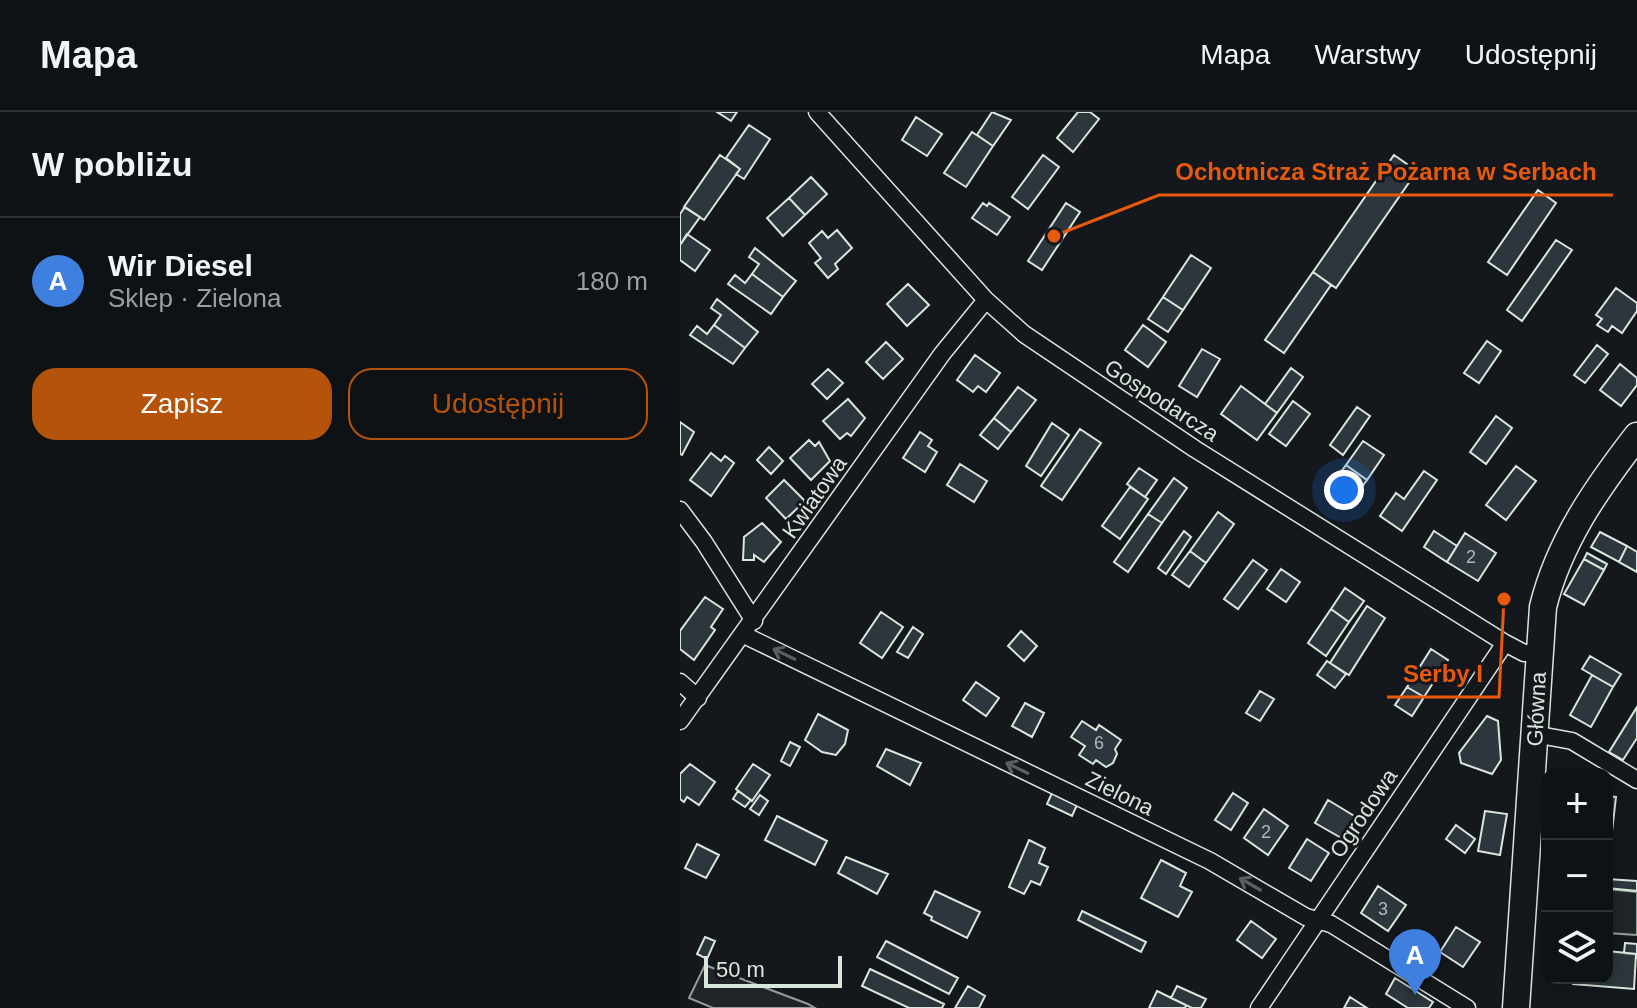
<!DOCTYPE html>
<html lang="pl">
<head>
<meta charset="utf-8">
<style>
  :root { --surface:#0f1215; --page:#1d2022; --text:#f1f3f6; --muted:#9b9ea0; --line:#2f3234; --accent:#b45309 }
  body { margin:0; font-family:Helvetica,sans-serif; background:var(--page); color:var(--text) }
  .controls { position:absolute; right:24px; bottom:24px; display:grid; overflow:hidden; border-radius:16px; box-shadow:0 4px 12px #0003 }
  .controls button { width:72px; height:72px; display:grid; place-items:center; padding:0; border:0; border-bottom:2px solid var(--line); background:var(--surface); color:var(--text); font:40px sans-serif }
  .scale { position:absolute; left:24px; bottom:20px; width:138px; box-sizing:border-box; padding-left:8px; border:4px solid #d8e6dc; border-top:0; font-size:22px; line-height:28px; white-space:nowrap; color:#d8e6dc; -webkit-text-stroke:6px #14181c; paint-order:stroke }
  .you { position:absolute; left:664px; top:378px; width:28px; height:28px; margin:-20px; border:6px solid #fff; border-radius:50%; background:#1a73e8; box-shadow:0 0 0 12px #1a73e833 }
  .badge { display:grid; place-items:center; width:52px; height:52px; border-radius:50%; background:var(--accent); color:#fff; font-size:26px; font-weight:700 }
  .pin { position:absolute; translate:-50% -66px; filter:drop-shadow(0 2px 4px #0008) }
  .pin::after { content:''; position:absolute; top:42px; width:28px; height:24px; background:inherit; clip-path:polygon(0 0,100% 0,50% 100%) }
  .list { margin:0; padding:0; list-style:none }
  h2 { display:flex; justify-content:space-between; align-items:center; height:104px; margin:0; padding:0 32px; font-size:34px }
  h2 small { font-size:26px; font-weight:400; color:var(--muted) }
  .list li { display:grid; grid-template-columns:52px 1fr auto; gap:24px; align-items:center; box-sizing:border-box; height:128px; padding:0 32px; border-top:2px solid var(--line) }
  .list b { display:block; font-size:30px; white-space:nowrap }
  .list p { margin:0; font-size:26px; white-space:nowrap; color:var(--muted) }
  .list em { font-size:26px; font-style:normal; color:var(--muted) }
  .actions { display:flex; gap:16px; padding:24px 32px }
  .actions a { flex:1; padding:18px 0; border:2px solid var(--accent); border-radius:24px; text-align:center; font-size:28px; color:var(--accent) }
  .actions .main { background:var(--accent); color:#fff }
  .icon { flex:none; width:44px; height:44px; fill:none; stroke:currentColor; stroke-width:2; stroke-linecap:round; stroke-linejoin:round }
  .map { position:relative; flex:none; width:957px; height:896px; overflow:hidden }
  header { display:flex; align-items:center; gap:48px; box-sizing:border-box; height:112px; padding:0 40px; background:var(--surface); border-bottom:2px solid var(--line) }
  header strong { font-size:38px }
  nav { display:flex; gap:44px; margin-inline-start:auto; font-size:28px }
  main { display:flex }
  aside { flex:1; background:var(--surface) }
  .map>svg:first-child { display:block }
</style>
</head>
<body>
<header>
<strong>Mapa</strong>
<nav><a>Mapa</a><a>Warstwy</a><a>Udostępnij</a></nav>
</header>
<main>
<aside>
<h2>W pobliżu<small></small></h2>
<ul class="list">
<li><span class="badge" style="background:#3f7fe0">A</span><div><b>Wir Diesel</b><p>Sklep · Zielona</p></div><em>180 m</em></li>
</ul>
<div class="actions"><a class="main">Zapisz</a><a>Udostępnij</a></div>
</aside>
<div class="map">
<svg width="957" height="896" viewBox="0 0 957 896">
  <rect width="100%" height="100%" fill="#14181c"/>
  <path fill="#202428" stroke="#939e99" stroke-width="2" d="M927,777L957,780V823L927,821Z
    M25,853L128,892L135,896H33L9,886Z"/>
  <path fill="#2c363c" stroke="#d8e6dc" stroke-width="2" d="M37,0H57L51,9Z
    M312,0L331,8L313,34L297,23Z
    M398,0H410L419,7L393,40L377,26Z
    M236,5L262,22L247,44L222,28Z
    M69,13L90,27L64,67L56,62L60,57L46,46Z
    M292,20L313,34L286,75L264,61Z
    M40,43L60,57L24,108L4,95Z
    M363,43L379,55L348,97L332,85Z
    M714,43L737,59L656,176L633,160Z
    M131,65L147,82L125,103L109,86Z
    M858,78L876,91L827,163L808,150Z
    M109,86L125,103L103,124L87,106Z
    M303,91L307,94L309,91L330,105L317,123L292,106Z
    M386,91L400,100L362,158L348,149Z
    M5,95L20,105L0,133V102Z
    M157,118L172,136L155,152L158,157L148,166L135,151L141,146L129,131L142,119L148,126Z
    M7,122L30,138L15,159L0,148V133Z
    M876,128L892,138L842,209L827,198Z
    M75,136L116,169L103,185L72,162L79,152L69,145Z
    M511,143L531,156L503,198L483,185Z
    M633,160L651,173L604,241L585,228Z
    M72,162L103,185L91,202L48,172L55,163L65,171Z
    M228,172L249,193L227,214L207,192Z
    M936,176L957,191V199L942,221L932,214L928,220L917,213L922,207L916,203Z
    M483,185L503,198L488,220L468,207Z
    M37,187L78,220L65,236L34,213L41,203L31,196Z
    M34,213L65,236L53,252L10,223L17,214L27,222Z
    M463,213L486,230L468,255L445,238Z
    M807,229L821,239L799,271L784,261Z
    M206,230L223,247L203,267L186,250Z
    M917,233L928,242L905,271L894,263Z
    M522,237L540,247L517,285L499,274Z
    M295,243L320,261L306,280L298,274L293,280L277,268Z
    M940,252L957,266V273L941,294L920,278Z
    M611,256L623,265L597,301L585,292Z
    M148,257L163,271L147,287L132,272Z
    M561,274L597,301L577,328L541,302Z
    M338,275L356,288L331,320L314,306Z
    M168,287L185,306L171,324L167,321L160,327L143,309Z
    M613,289L630,302L606,334L589,322Z
    M677,295L690,304L663,343L650,333Z
    M816,304L832,316L806,352L790,340Z
    M314,306L331,320L318,337L300,323Z
    M0,310L14,320L2,343L0,342Z
    M372,311L389,323L361,364L346,354Z
    M400,317L421,331L382,388L361,374Z
    M240,320L252,328L248,334L257,340L245,360L223,346Z
    M129,328L135,334L139,330L150,349L131,368L110,346Z
    M683,329L704,343L687,368L666,353Z
    M89,335L103,349L91,362L77,348Z
    M31,341L41,349L45,344L54,351L31,384L10,368Z
    M280,352L307,369L294,390L267,373Z
    M666,353L687,368L670,391L649,377Z
    M836,354L856,369L826,408L806,393Z
    M459,356L477,368L465,385L447,372Z
    M744,359L757,368L722,419L700,404L716,381L724,387Z
    M494,366L507,376L482,411L468,402Z
    M104,368L125,389L106,407L86,386Z
    M450,375L468,387L440,427L422,414Z
    M538,400L554,412L526,451L510,439Z
    M468,402L482,411L448,460L434,450Z
    M82,411L101,430L84,450L74,443V448H63L64,425Z
    M504,419L511,425L486,462L478,456Z
    M754,419L777,434L767,450L744,435Z
    M920,420L947,434L939,450L911,435Z
    M785,421L816,441L798,469L767,450Z
    M947,434L957,440V460L939,450Z
    M510,439L526,451L509,475L492,463Z
    M907,441L927,452L924,458L904,447Z
    M904,447L924,458L904,493L884,482Z
    M573,448L587,458L558,497L544,487Z
    M601,457L620,470L606,490L587,477Z
    M665,476L684,489L669,510L651,497Z
    M25,485L43,497L31,515L35,518L14,548L0,537V519Z
    M687,494L705,506L669,563L650,551Z
    M651,497L669,510L646,544L628,531Z
    M201,500L223,515L202,546L180,531Z
    M233,515L243,522L228,546L217,540Z
    M341,519L357,534L344,549L328,534Z
    M751,537L768,548L744,585L727,575Z
    M910,544L941,562L933,575L902,557Z
    M647,549L666,562L655,576L637,563Z
    M912,563L933,575L911,615L890,603Z
    M296,570L319,586L306,604L283,588Z
    M727,575L744,585L732,604L715,593Z
    M580,579L594,587L580,609L566,601Z
    M345,591L364,601L352,625L332,614Z
    M957,595V626L943,648L929,640Z
    M138,602L168,618L165,632L156,643L142,640L125,628Z
    M807,604L818,609L821,648L812,662L781,651L779,641Z
    M402,609L416,618L419,613L441,628L435,637L437,642L433,651L426,655L416,648L413,652L399,643L405,634L391,625Z
    M110,630L120,635L110,654L101,649Z
    M206,637L241,651L230,673L197,654Z
    M10,652L35,670L19,693L7,685L4,690L0,687V662Z
    M73,652L90,663L72,689L56,677Z
    M58,679L71,688L65,695L53,687Z
    M372,681L397,693L392,704L367,692Z
    M553,681L568,691L551,718L535,708Z
    M80,683L88,689L79,703L70,697Z
    M927,684L936,685L930,737H927Z
    M648,688L676,705L663,727L635,711Z
    M584,697L608,714L588,743L564,726Z
    M805,699L827,702L820,743L798,739Z
    M97,704L147,729L135,753L85,728Z
    M776,713L795,727L785,741L766,727Z
    M627,727L649,741L631,769L609,756Z
    M349,728L365,736L359,751L368,755L360,773L351,769L344,782L329,775Z
    M17,732L39,743L26,766L5,756Z
    M166,745L208,762L197,782L158,761Z
    M481,748L506,761L500,774L512,780L498,805L461,786Z
    M927,767L957,769V779L927,776Z
    M698,774L726,793L708,819L681,801Z
    M255,779L300,800L287,826L251,808L252,805L244,801Z
    M402,799L466,830L461,840L398,808Z
    M571,809L596,827L582,846L557,828Z
    M776,815L800,830L783,855L760,840Z
    M25,825L35,829L27,847L17,842Z
    M206,829L278,866L269,882L197,845Z
    M945,831L957,832V847L956,842L944,841Z
    M927,839L956,842L954,877L893,872V866H927Z
    M190,857L264,892L262,896H229L182,874Z
    M715,866L753,890L749,896H728L706,882Z
    M288,874L305,884L299,896H275Z
    M497,874L526,887L521,896H512L491,886Z
    M477,879L506,893L505,896H469Z
    M670,885L687,896H664Z"/>
  <g fill="none" stroke-linecap="round" stroke-linejoin="round">
    <g stroke="#d8e6dc" stroke-width="19">
      <path id="street" d="M137,0L306,188L344,222L515,337L825,531L844,541H858
        M0,398L24,430L74,509
        M64,523L530,749L626,805L651,812L787,896
        M0,570L18,586
        M0,609L262,242L306,188
        M854,622L892,629L957,668
        M579,896L825,531"/>
    </g>
    <g stroke="#d8e6dc" stroke-width="29">
      <path id="primary" d="M836,896L863,495C879,430 916,377 957,324"/>
    </g>
    <use href="#street" stroke="#14181c" stroke-width="16"/>
    <use href="#primary" stroke="#14181c" stroke-width="26"/>
  </g>
  <defs><path id="oneway-shaft" d="M-6 0H5M1.5-3L5.5 0L1.5 3" fill="none" stroke-width="1.6" stroke-linecap="round" stroke-linejoin="round" transform="scale(2)"/></defs>
  <g stroke="#59605f">
    <use href="#oneway-shaft" transform="translate(104 542) rotate(-154)"/>
    <use href="#oneway-shaft" transform="translate(337 656) rotate(-154)"/>
    <use href="#oneway-shaft" transform="translate(570 772) rotate(-150)"/>
  </g>
  <g text-anchor="middle" stroke-width="6" stroke-linejoin="round" paint-order="stroke">
    <g font-size="18" fill="#adbab4">
      <text x="791" y="451">2</text>
      <text x="419" y="637">6</text>
      <text x="586" y="726">2</text>
      <text x="703" y="803">3</text>
    </g>
    <g font-size="22" fill="#d8e6dc" stroke="#14181c">
      <text transform="translate(482 288) rotate(33)" y="8">Gospodarcza</text>
      <text transform="translate(134 385) rotate(-55)" y="8">Kwiatowa</text>
      <text transform="translate(856 597) rotate(-87)" y="8">Główna</text>
      <text transform="translate(440 681) rotate(26)" y="8">Zielona</text>
      <text transform="translate(683 701) rotate(-56)" y="8">Ogrodowa</text>
    </g>
  </g>
  <path fill="none" stroke="#e8590c" stroke-width="3" d="M374 124L479 83H933M824 487L819 585H707"/>
  <g fill="#e8590c" stroke="#14181c" stroke-width="3">
    <circle cx="374" cy="124" r="8"/>
    <circle cx="824" cy="487" r="8"/>
  </g>
  <g font-size="24" text-anchor="middle" font-weight="bold" fill="#e8590c" stroke="#14181c" stroke-width="6" stroke-linejoin="round" paint-order="stroke">
    <text x="706" y="68">Ochotnicza Straż Pożarna w Serbach</text>
    <text x="763" y="570">Serby I</text>
  </g>
</svg>
<div class="controls">
<button>+</button>
<button>−</button>
<button><svg class="icon" aria-label="layers" viewBox="0 0 24 24"><path d="M12 4l9 5-9 5-9-5zM3 14l9 5 9-5"/></svg></button>
</div>
<div class="scale">50 m</div>
<div class="you"></div>
<div class="pin badge" style="left:735px;top:883px;background:#3f7fe0">A</div>
</div>
</main>
</body>
</html>
